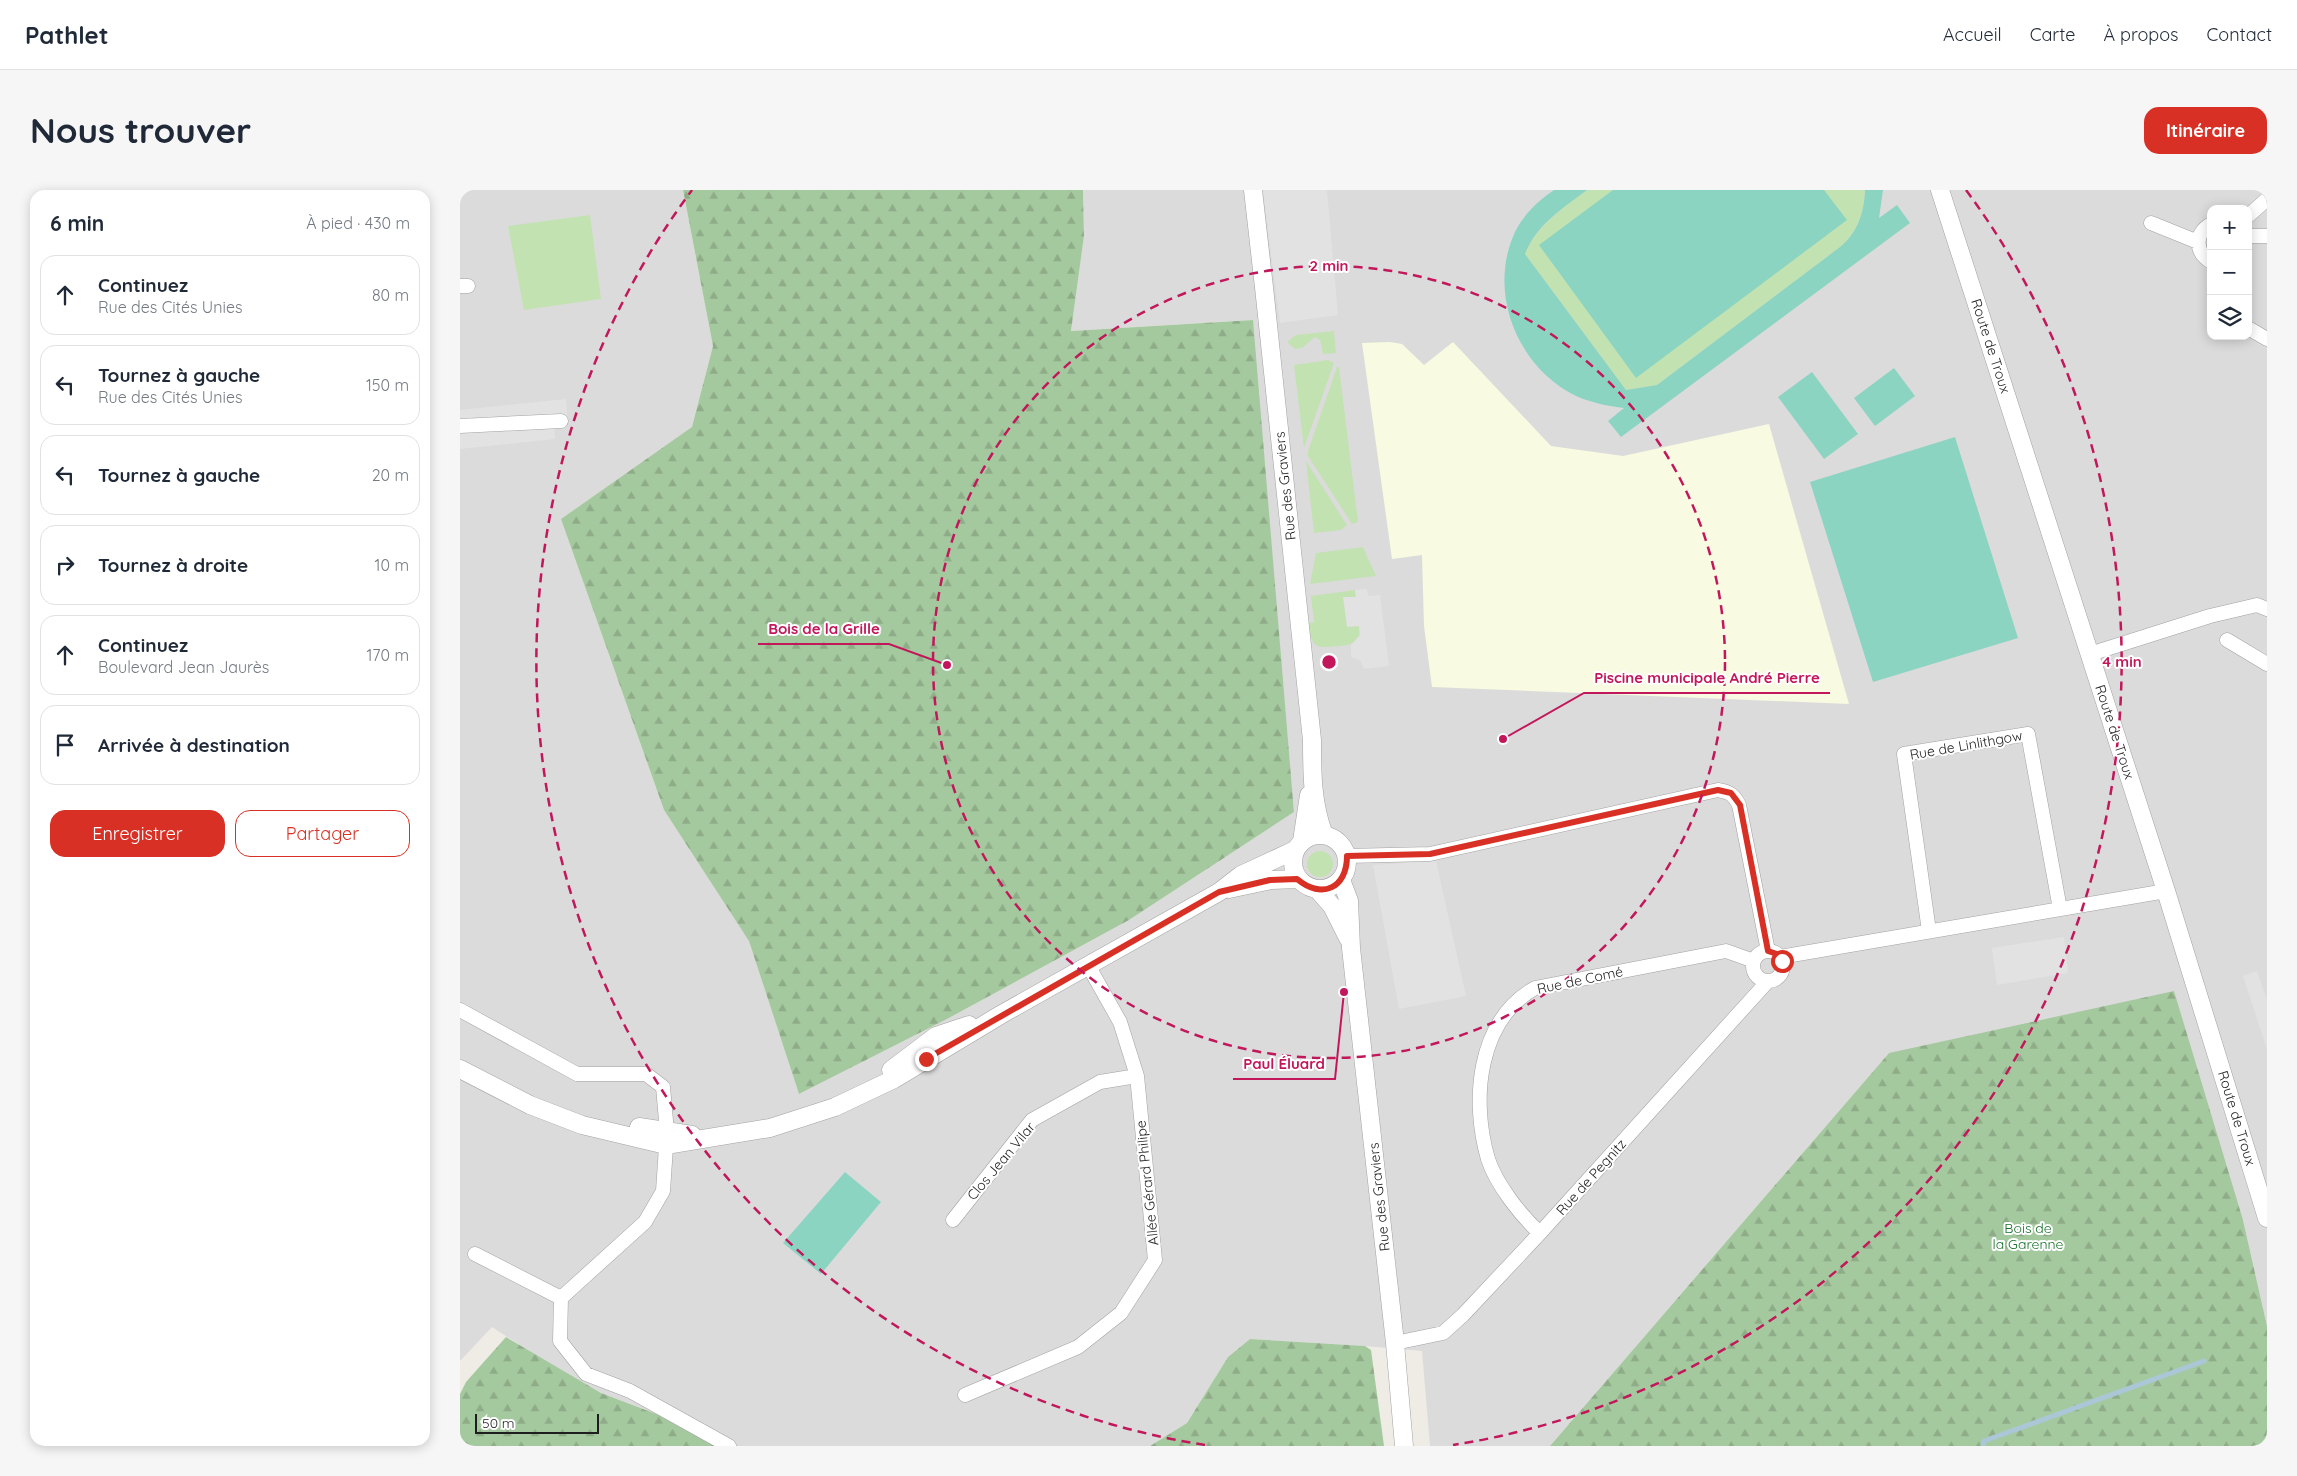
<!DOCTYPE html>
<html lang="fr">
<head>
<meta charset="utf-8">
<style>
  :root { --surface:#fff; --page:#f6f6f7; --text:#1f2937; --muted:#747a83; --line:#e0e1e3; --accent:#d93025 }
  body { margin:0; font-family:Quicksand,sans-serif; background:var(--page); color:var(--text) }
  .controls { position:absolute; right:15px; top:15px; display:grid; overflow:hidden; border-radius:10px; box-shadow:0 2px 12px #0003 }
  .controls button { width:45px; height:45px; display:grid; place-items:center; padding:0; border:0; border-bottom:1px solid var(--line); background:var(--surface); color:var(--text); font:25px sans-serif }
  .scale { position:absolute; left:15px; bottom:12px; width:124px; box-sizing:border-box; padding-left:5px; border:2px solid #1e1e1e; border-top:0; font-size:14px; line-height:18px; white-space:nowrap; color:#1e1e1e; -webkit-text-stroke:4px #fff; paint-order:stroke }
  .stop { position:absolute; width:15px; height:15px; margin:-11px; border:4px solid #d93025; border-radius:50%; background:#fff }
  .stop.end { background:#d93025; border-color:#fff; box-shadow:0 1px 5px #0008 }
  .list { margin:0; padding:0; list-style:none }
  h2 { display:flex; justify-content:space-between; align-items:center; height:65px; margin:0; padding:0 20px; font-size:21px }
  h2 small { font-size:16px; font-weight:400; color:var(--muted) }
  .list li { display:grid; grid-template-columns:32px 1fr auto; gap:15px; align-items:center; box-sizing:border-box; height:80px; margin:0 10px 10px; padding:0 10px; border:1px solid var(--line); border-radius:15px }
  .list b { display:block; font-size:19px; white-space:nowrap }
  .list p { margin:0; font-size:16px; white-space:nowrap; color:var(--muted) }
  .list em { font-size:16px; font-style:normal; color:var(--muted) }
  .actions { display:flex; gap:10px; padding:15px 20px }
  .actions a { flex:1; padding:11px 0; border:1px solid var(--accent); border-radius:15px; text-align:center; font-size:18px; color:var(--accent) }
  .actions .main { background:var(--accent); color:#fff }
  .icon { flex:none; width:28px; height:28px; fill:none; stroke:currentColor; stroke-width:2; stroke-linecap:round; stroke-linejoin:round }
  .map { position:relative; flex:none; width:1807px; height:1256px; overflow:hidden; border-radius:15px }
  header { display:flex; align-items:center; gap:30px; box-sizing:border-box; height:70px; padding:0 25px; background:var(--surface); border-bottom:1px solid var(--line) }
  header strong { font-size:24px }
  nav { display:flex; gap:28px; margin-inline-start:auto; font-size:18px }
  .intro { display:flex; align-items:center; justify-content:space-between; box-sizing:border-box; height:120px; padding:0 30px }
  h1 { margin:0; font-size:35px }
  .button { padding:12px 22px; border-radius:15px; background:var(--accent); color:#fff; font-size:18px; font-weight:700 }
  main { display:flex; gap:30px; padding:0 30px }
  aside { flex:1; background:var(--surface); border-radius:15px; box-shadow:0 2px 12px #0003 }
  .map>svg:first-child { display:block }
</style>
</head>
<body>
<header>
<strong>Pathlet</strong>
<nav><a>Accueil</a><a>Carte</a><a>À propos</a><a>Contact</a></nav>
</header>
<div class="intro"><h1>Nous trouver</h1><a class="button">Itinéraire</a></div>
<main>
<aside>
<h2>6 min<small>À pied · 430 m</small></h2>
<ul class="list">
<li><svg class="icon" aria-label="ahead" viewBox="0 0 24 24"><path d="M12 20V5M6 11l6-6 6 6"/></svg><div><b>Continuez</b><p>Rue des Cités Unies</p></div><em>80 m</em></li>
<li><svg class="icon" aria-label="left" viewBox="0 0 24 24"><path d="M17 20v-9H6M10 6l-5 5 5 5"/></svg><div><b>Tournez à gauche</b><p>Rue des Cités Unies</p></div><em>150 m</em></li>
<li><svg class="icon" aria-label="left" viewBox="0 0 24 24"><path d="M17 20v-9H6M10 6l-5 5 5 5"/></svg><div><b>Tournez à gauche</b></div><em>20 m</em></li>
<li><svg class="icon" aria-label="right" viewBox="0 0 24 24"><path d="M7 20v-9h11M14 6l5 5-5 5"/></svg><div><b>Tournez à droite</b></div><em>10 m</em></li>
<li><svg class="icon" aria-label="ahead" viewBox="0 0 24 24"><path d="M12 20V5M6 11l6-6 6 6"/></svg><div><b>Continuez</b><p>Boulevard Jean Jaurès</p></div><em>170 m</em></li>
<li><svg class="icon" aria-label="arrive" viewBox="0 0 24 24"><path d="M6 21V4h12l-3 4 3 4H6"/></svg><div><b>Arrivée à destination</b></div></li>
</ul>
<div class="actions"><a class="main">Enregistrer</a><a>Partager</a></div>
</aside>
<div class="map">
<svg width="1807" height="1256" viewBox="0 0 1807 1256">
  <defs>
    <pattern id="forest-firs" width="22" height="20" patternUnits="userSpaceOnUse" patternTransform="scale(1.25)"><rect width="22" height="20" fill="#a5c99f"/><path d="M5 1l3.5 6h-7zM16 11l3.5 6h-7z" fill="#8eac88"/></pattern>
  </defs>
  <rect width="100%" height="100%" fill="#eeece5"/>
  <path fill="#dcdbdb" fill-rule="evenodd" d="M0,0H223L253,156L232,238L101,329L204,620L289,750L339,904L487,829L669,730L834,622L792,130L611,141L624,46L623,0H1807V1136L1783,1030L1429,863L1090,1256H970L962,1161L905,1156L790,1149L768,1167L727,1233L690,1256H257L212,1230L141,1203L86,1172L32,1137L0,1171ZM1751,19H1788V146H1751Z"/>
  <path fill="#f8fbe1" d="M930,152L942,154L964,175L993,152L1091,256L1163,266L1309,234L1389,514L972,497L964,436L962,365L932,369L902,153Z"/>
  <path fill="#c3e2b1" d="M1127,0H1405C1404,23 1398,42 1380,57L1197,195L1166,200L1065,64C1078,34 1102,19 1127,0Z
    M130,25L141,109L64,120L48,36Z
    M874,141L876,163L863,164L860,150L855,147L842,158L835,159L827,152L836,145Z
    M868,170L874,173L844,258L834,175Z
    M877,177H879L898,332L892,334L848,266V261Z
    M846,271L887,335L881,340L854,343Z
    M903,357L916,386L850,394L856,363Z
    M895,400L896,407L883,408C894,427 916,453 879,456C872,456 862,459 856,455C850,451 850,440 849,433L854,432L851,406Z
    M847 674a13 13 0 1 1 26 0a13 13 0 1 1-26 0Z"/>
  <path fill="url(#forest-firs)" d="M223,0H623L624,46L611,141L793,130L834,622L669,730L487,829L339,904L289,751L204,620L101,329L232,237L253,156Z
    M1714,801L1783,1030L1807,1136V1256H1090L1429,863Z
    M46,1147L141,1203L212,1230L257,1256H0V1204L6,1192Z
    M790,1149L905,1156L911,1160L924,1256H690L727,1233L768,1167Z"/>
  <path fill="#8cd4c2" d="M1094,0H1127C1102,19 1077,34 1065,64L1166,200L1197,195L1380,57C1398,42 1404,23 1405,0H1423L1419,28L1437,15L1450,33L1161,247L1148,231L1164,218C1148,216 1132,213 1116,206C1057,177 1027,102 1055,42C1064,24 1078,11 1094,0Z
    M1153,0H1364L1387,30L1176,188L1079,55Z
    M1434,178L1455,206L1415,236L1394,208Z
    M1352,182L1398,244L1364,269L1318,207Z
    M1495,247L1558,448L1413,492L1350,292Z
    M385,982L421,1012L361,1084L323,1053Z"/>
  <path fill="#e2e2e2" d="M803,0H867L878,125L820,133Z
    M106,209L108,234L94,237L95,249L0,259V220Z
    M907,399L908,406L920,405L929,476L904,479L900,470L891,467V455L900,445L899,436L887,437L883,407H896L895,400Z
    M976,671L1006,806L939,819L913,675Z
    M1604,747L1608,783L1537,795L1532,758Z
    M1797,781L1807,810V859L1783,786Z"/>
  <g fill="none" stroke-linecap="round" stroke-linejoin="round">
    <path stroke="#abc7d7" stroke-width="5" d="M1523,1256L1524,1251L1744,1171"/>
    <g stroke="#a2a2a2" stroke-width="15">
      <path id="minor" d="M1788,26L1807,9
        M1691,33L1738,52
        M1751,34C1734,44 1735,62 1751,72
        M1788,46H1807
        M0,96H8
        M1788,138L1807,149
        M0,236L101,231
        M1767,450L1807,474
        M1630,464L1750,426L1797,415L1807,419
        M887,666L970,664L1258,600C1270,602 1274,605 1279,615L1308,761
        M1469,741L1444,564L1568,544L1600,719
        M1293 776a15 15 0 1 1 30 0a15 15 0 1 1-30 0Z
        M1320,767L1706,701
        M0,820L117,884H186L203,897L207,942L203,1001L185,1032L101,1108
        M493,1030L572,930L640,892L677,886
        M1080,1043C1061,1026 1036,994 1028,969C1011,911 1017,831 1075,798L1266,761L1294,771
        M15,1064L101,1108
        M101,1108L100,1151L126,1184L170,1201L269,1256
        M935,1153L983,1143L1003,1125L1080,1043L1308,791
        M505,1205L618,1157L661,1123L695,1070L677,886L660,832L629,777"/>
    </g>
    <g stroke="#a2a2a2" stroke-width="19">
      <path id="tertiary" d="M793,0C814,183 833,366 852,550C852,582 852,614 864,645
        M1480,0L1706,701L1807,1028
        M833 672a27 27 0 1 1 54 0a27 27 0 1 1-54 0Z
        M842,651L849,605
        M881,690L889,711L891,758L935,1153L944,1256
        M769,699L811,690L837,689
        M858,700L872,716L888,748
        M0,879L70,915L122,935L206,955L310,938L375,917L434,889L542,824L759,702L781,685L835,660
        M431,880L476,846L509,835
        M179,937L232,945"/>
    </g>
    <use href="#minor" stroke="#fff" stroke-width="14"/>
    <use href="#tertiary" stroke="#fff" stroke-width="18"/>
  </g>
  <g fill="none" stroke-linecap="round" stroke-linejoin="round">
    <path stroke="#d93025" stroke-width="6" d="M466,869L759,702L810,690L837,689C862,710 887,698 887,666L970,664L1258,600L1271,603L1280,615L1308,761L1317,764L1322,771"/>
  </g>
  <g fill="none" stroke="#c2185b" stroke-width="2.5" stroke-dasharray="9 6">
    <circle cx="869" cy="472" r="396"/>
    <path d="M745 1255A793 793 0 0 1 232 0M1506 0A793 793 0 0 1 993 1255"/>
  </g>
  <g text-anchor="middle" stroke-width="4" stroke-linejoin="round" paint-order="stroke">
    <g font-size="14" fill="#1e1e1e" stroke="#fff">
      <text transform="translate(1531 156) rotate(72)" y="5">Route de Troux</text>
      <text transform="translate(825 296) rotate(-96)" y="5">Rue des Graviers</text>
      <text transform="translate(1655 542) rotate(72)" y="5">Route de Troux</text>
      <text transform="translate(1506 555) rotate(-10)" y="5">Rue de Linlithgow</text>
      <text transform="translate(1120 790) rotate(-12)" y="5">Rue de Comé</text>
      <text transform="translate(1777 928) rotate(73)" y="5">Route de Troux</text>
      <text transform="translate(541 971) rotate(-50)" y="5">Clos Jean Vilar</text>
      <text transform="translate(1131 987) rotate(-48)" y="5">Rue de Pegnitz</text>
      <text transform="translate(687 993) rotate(-96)" y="5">Allée Gérard Philipe</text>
      <text transform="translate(919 1007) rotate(-96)" y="5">Rue des Graviers</text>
    </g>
    <g font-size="14" fill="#18712b" stroke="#fff">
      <text x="1568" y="1043">Bois de<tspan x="1568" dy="16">la Garenne</tspan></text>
    </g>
  </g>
  <circle cx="869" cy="472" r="8" fill="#c2185b" stroke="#fff" stroke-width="2.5"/>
  <g font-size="15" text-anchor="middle" font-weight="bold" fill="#c2185b" stroke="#fff" stroke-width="4" stroke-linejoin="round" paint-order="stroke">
    <text x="869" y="81">2 min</text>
    <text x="1662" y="477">4 min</text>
  </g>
  <path fill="none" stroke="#c2185b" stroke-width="2" d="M487 475L429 454H298M1043 549L1124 503H1370M884 802L875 889H773"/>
  <g fill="#c2185b" stroke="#fff" stroke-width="2">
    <circle cx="487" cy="475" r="5"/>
    <circle cx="1043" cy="549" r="5"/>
    <circle cx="884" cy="802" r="5"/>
  </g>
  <g font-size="15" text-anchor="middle" font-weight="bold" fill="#c2185b" stroke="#fff" stroke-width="4" stroke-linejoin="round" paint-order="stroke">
    <text x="364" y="444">Bois de la Grille</text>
    <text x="1247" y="493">Piscine municipale André Pierre</text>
    <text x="824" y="879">Paul Éluard</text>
  </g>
</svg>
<div class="controls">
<button>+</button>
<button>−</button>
<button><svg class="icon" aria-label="layers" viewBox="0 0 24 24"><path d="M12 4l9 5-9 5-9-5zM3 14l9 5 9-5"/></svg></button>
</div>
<div class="scale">50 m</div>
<div class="stop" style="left:1322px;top:771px"></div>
<div class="stop end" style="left:466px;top:869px"></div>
</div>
</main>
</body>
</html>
